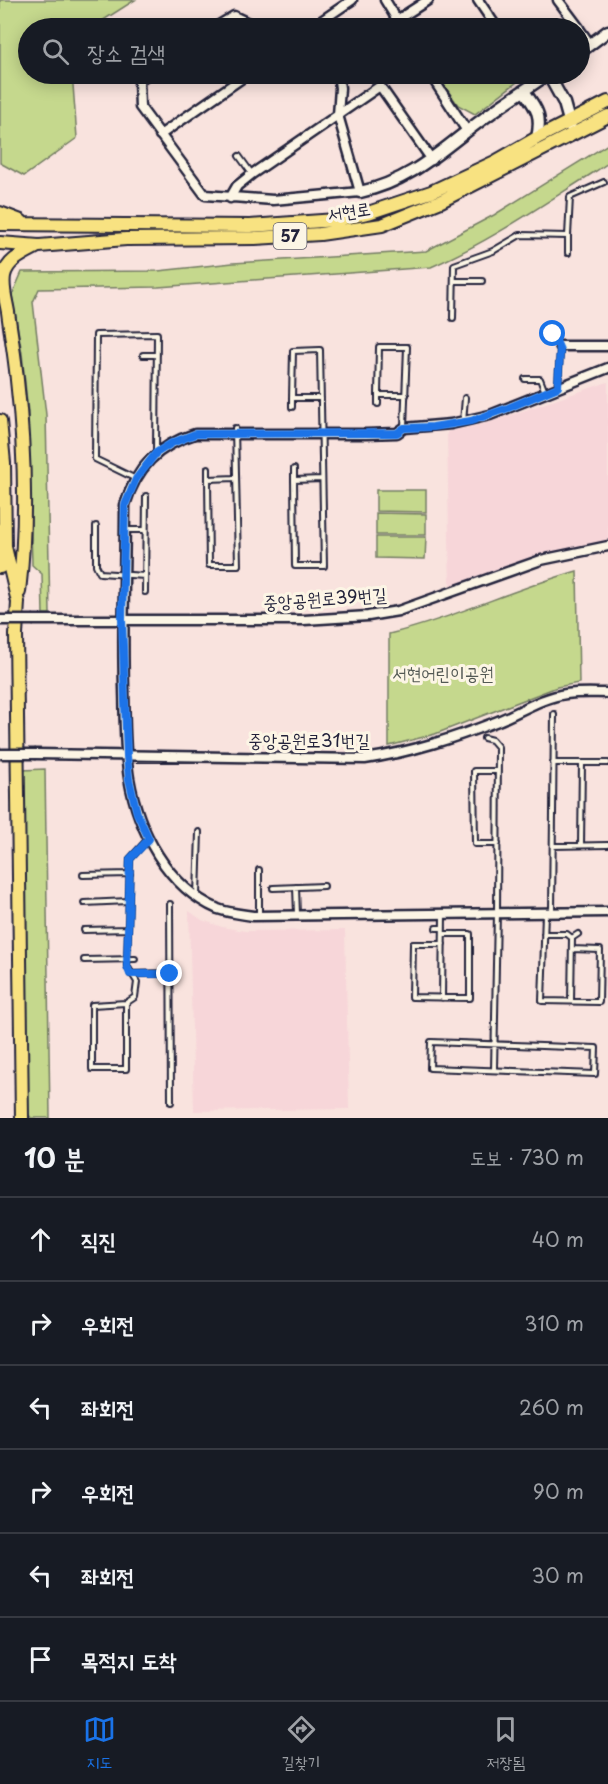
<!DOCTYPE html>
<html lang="ko">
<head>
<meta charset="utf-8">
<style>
  :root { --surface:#171b24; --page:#242831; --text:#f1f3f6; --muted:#9ea1a6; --line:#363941; --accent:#1a73e8 }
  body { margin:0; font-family:"Playpen Sans","Poor Story",sans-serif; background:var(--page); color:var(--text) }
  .stop { position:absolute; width:18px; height:18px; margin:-14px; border:4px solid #1a73e8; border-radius:50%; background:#fff }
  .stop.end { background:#1a73e8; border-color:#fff; box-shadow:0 2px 6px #0008 }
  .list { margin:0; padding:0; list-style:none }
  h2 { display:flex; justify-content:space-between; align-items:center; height:78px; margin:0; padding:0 24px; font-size:26px }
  h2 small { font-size:20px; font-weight:400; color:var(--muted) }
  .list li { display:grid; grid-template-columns:39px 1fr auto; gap:18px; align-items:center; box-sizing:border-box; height:84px; padding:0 24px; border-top:2px solid var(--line) }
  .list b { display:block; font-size:22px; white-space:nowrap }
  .list em { font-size:20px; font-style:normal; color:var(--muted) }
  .icon { flex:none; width:33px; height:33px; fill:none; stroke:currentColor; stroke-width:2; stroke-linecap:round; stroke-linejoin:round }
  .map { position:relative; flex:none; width:608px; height:1118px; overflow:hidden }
  .search { position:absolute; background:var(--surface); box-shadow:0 3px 15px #0003; left:18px; right:18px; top:18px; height:66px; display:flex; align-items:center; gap:15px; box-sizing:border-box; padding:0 21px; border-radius:33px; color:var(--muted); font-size:22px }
  .sheet { height:582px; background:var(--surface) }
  nav { display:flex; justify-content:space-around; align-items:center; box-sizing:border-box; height:84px; border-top:2px solid var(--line); background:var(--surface); font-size:16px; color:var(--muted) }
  nav a { display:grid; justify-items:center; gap:3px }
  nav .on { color:var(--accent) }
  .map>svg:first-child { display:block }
</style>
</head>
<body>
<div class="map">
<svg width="608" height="1118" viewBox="0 0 608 1118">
  <rect width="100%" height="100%" fill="#f9e3de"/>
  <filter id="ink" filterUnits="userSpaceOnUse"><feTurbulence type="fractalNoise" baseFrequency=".0167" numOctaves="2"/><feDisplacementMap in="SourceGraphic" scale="12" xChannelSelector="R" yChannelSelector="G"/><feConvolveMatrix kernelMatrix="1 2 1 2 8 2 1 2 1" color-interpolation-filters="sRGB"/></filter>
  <g filter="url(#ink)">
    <path fill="#f7d6d9" d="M608,382V542L557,551L450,591L447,432L487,423Z
      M189,911L202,920L222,927L245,931L345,930L349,1109L194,1111Z"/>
    <path fill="#c5d88d" stroke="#747d64" stroke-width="1.5" d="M0,0H135L91,28H28V74H75L73,85L77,138L24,176L0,163Z
      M436,74H523L521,79L475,114L458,105Z
      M608,144V163L596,171C542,205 489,242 431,267L158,287L39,289L33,302L46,415L50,614H43L42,574L32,565L28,412L22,353L12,295L22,272L158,271L233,263L426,251L494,215Z
      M376,490H426V512L376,511Z
      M376,513L426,514V535H376Z
      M376,537H426L425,559L376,558Z
      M577,571L579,683L557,687L435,734L389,746V634C454,618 513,589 577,571Z
      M45,769L50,1118H31L27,1112L22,770Z"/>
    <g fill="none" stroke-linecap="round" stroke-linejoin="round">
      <g stroke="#22223b" stroke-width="8">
        <path id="service" d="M239,156L252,174
          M568,253V236
          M454,281H482
          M453,318L454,265L493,251L520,235L568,236L570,197L604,182
          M553,334L560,350L558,387
          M143,355H157
          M525,379H540L545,392
          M378,395V404
          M321,398H292L293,351L320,350L324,566H295L294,480L322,479
          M292,407V398
          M463,422L465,398
          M404,427L407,347H379L378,395H406
          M235,428L238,565H209L208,479L236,478
          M208,468V479
          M294,469V480
          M136,479L95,459L96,335L157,334L156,452
          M96,526V565L100,573L145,576
          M125,530H145
          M145,592L146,496
          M484,738L492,740L498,747L497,912L494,1070
          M553,763H608
          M498,771H474L475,844H498
          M581,845L582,763
          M553,846L608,845
          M83,875L130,874
          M296,887L297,914
          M273,888L324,886
          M197,896L199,832
          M84,903L129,901
          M170,904L171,1102
          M552,912L554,714
          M545,913L542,1001L599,1002L600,950L572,949
          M259,915V870
          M436,928H443
          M84,930L128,929
          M544,934H567L572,938L571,1001
          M572,938L578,934
          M443,944H413L412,997L470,998V934H443
          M84,960L135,959
          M131,974L170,973
          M442,998L443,914
          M126,1003V1069H92V1005L126,1003L135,997L137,982L127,966L130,859L148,839
          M431,1042L596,1048L595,1074L430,1068Z"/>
      </g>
      <g stroke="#22223b" stroke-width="13">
        <path id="minor" d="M385,0L402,28
          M478,0L497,28
          M558,0L579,28
          M397,20L428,0
          M214,28L234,16L255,26L257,28
          M311,28L352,0
          M580,30L590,44
          M148,74L139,80L140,107L205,195L273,200L360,192L338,115L340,88L338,74
          M430,74L467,131
          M527,74L534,84
          M160,135L248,74
          M230,198L237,186L252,174L380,86L432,160
          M560,346H608
          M608,368L490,415L451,424L404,428L397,433L366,434H195C158,445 136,468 125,505C125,566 122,627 124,687C125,718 124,748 129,778C138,830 167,887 218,909C229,913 241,914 253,916L608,912
          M34,620H304L368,616L398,611L541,560L608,546
          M36,754L365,759C412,752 454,738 498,721C520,712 543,697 566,694C580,692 594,693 608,693"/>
      </g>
      <g stroke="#22223b" stroke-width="15">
        <path id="tertiary" d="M580,52L608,31
          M548,74L564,103L571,128
          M524,91C537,109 542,115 537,138
          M360,192C412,181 442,149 483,119C504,103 527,89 548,74"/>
      </g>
      <g stroke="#22223b" stroke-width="16">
        <path id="primary" d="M0,213L21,221
          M0,224L250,226L336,220L368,213L431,192L495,162L537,138L608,102
          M0,243L39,246L126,239L255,238L320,234L382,225L441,201L608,116
          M0,421L4,463L5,547L18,602L16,635L22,1118
          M0,567L5,548
          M19,592C27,522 25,450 17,380C15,357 11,335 8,312C6,300 2,288 4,276C7,260 25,253 38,246"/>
      </g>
      <use href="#service" stroke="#fcf5e5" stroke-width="4"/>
      <use href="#minor" stroke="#fcf5e5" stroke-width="8"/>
      <use href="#tertiary" stroke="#fcf5e5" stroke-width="10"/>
      <use href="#primary" stroke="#f8e281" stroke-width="12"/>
      <g stroke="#22223b" stroke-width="13" stroke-linecap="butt">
        <path id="minor-bridge" d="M0,620H34
          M0,754H36"/>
      </g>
      <use href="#minor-bridge" stroke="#fcf5e5" stroke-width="8"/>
    </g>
  </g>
  <g fill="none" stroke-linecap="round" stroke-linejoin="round" filter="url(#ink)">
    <path stroke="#1a73e8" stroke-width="8" d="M170,974H130L127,966L130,859L149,839L137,813L129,779L127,756L122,619L125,505L136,479L156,453L172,443L195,434L397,433L404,428L433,427L471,421L508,408L558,387L560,350L553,334"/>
  </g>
  <g text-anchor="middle" stroke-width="6" stroke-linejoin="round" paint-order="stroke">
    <rect fill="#fcf5e5" stroke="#63616e" stroke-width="1.5" x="273.5" y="223" width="33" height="26" rx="4.5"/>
    <g font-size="16" font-weight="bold" fill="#22223b">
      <text x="290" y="242">57</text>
    </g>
    <g font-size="18" fill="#22223b" stroke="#fcf5e5">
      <text transform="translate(349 212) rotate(-9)" y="6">서현로</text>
      <text transform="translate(325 599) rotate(-4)" y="6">중앙공원로39번길</text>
      <text x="309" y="747">중앙공원로31번길</text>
    </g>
    <g font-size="18" fill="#535954" stroke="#fcf5e5">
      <text x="443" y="680">서현어린이공원</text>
    </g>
  </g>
</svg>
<div class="stop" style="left:553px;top:334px"></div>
<div class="stop end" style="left:170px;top:974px"></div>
<div class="search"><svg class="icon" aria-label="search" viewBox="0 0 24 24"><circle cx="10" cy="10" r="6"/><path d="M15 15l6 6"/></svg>장소 검색</div>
</div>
<section class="sheet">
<h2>10 분<small>도보 · 730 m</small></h2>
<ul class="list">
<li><svg class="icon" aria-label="ahead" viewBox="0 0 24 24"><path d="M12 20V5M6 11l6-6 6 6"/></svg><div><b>직진</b></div><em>40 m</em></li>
<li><svg class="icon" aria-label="right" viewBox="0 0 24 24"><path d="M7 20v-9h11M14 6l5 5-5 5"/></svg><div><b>우회전</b></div><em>310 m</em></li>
<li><svg class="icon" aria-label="left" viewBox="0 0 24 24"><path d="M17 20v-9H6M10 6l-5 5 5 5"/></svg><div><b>좌회전</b></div><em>260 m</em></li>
<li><svg class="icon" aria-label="right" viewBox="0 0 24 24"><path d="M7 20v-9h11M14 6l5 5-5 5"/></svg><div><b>우회전</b></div><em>90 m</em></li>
<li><svg class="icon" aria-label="left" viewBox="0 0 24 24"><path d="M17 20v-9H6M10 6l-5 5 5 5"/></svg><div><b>좌회전</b></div><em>30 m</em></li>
<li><svg class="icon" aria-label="arrive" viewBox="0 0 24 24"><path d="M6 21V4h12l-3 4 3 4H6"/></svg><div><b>목적지 도착</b></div></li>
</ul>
</section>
<nav>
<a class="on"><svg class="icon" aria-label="map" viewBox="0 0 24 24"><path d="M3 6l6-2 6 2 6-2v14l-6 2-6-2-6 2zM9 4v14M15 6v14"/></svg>지도</a>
<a><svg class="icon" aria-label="directions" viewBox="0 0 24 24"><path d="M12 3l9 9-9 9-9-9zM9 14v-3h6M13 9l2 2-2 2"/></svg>길찾기</a>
<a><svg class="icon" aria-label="saved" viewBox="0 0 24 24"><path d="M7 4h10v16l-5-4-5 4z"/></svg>저장됨</a>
</nav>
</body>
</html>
